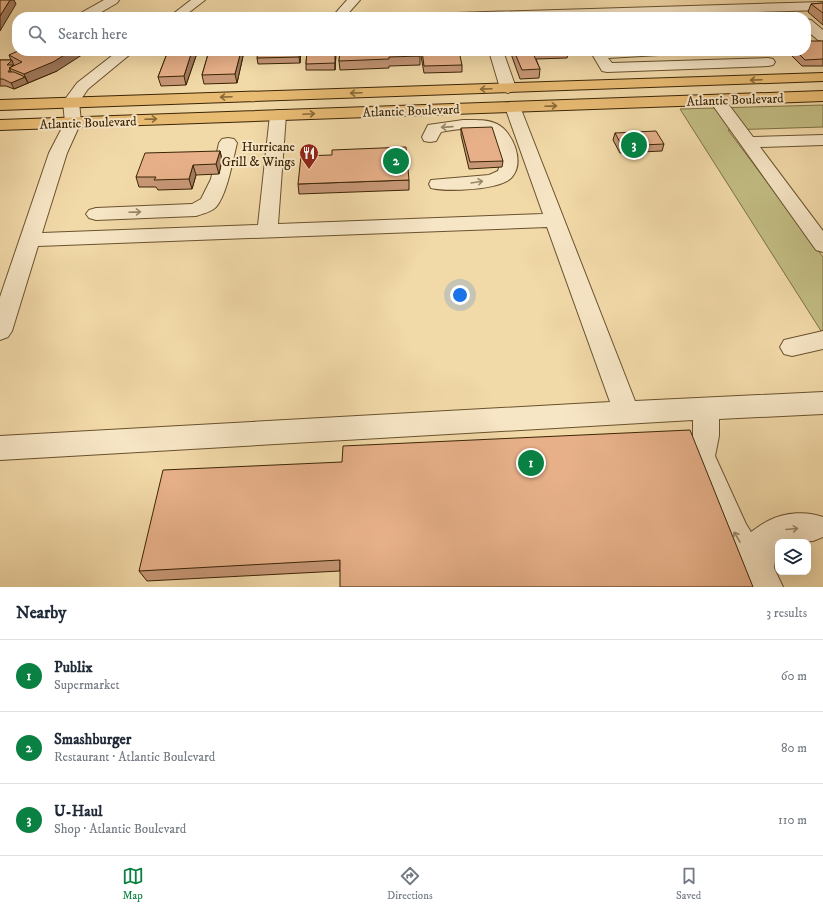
<!DOCTYPE html>
<html lang="en">
<head>
<meta charset="utf-8">
<style>
  :root { --surface:#fff; --page:#f2f2f3; --text:#1f2937; --muted:#747a83; --line:#e0e1e3; --accent:#0b8043 }
  body { margin:0; font-family:"IM FELL DW Pica",serif; background:var(--page); color:var(--text) }
  .controls { position:absolute; right:12px; bottom:12px; display:grid; overflow:hidden; border-radius:8px; box-shadow:0 4px 16px #0002 }
  .controls button { width:36px; height:36px; display:grid; place-items:center; padding:0; border:0; border-bottom:1px solid var(--line); background:var(--surface); color:var(--text); font:20px sans-serif }
  .you { position:absolute; left:460px; top:295px; width:14px; height:14px; margin:-10px; border:3px solid #fff; border-radius:50%; background:#1a73e8; box-shadow:0 0 0 6px #1a73e833 }
  .badge { display:grid; place-items:center; width:26px; height:26px; border-radius:50%; background:var(--accent); color:#fff; font-size:13px; font-weight:700 }
  .pin { position:absolute; translate:-50% -50%; border:2px solid #fff; box-shadow:0 1px 4px #0006 }
  .list { margin:0; padding:0; list-style:none }
  h2 { display:flex; justify-content:space-between; align-items:center; height:52px; margin:0; padding:0 16px; font-size:17px }
  h2 small { font-size:13px; font-weight:400; color:var(--muted) }
  .list li { display:grid; grid-template-columns:26px 1fr auto; gap:12px; align-items:center; box-sizing:border-box; height:72px; padding:0 16px; border-top:1px solid var(--line) }
  .list b { display:block; font-size:15px; white-space:nowrap }
  .list p { margin:0; font-size:13px; white-space:nowrap; color:var(--muted) }
  .list em { font-size:13px; font-style:normal; color:var(--muted) }
  .icon { flex:none; width:22px; height:22px; fill:none; stroke:currentColor; stroke-width:2; stroke-linecap:round; stroke-linejoin:round }
  .map { position:relative; flex:none; width:823px; height:587px; overflow:hidden }
  .search { position:absolute; background:var(--surface); box-shadow:0 4px 16px #0002; left:12px; right:12px; top:12px; height:44px; display:flex; align-items:center; gap:10px; box-sizing:border-box; padding:0 14px; border-radius:16px; color:var(--muted); font-size:15px }
  .sheet { height:268px; background:var(--surface) }
  nav { display:flex; justify-content:space-around; align-items:center; box-sizing:border-box; height:56px; border-top:1px solid var(--line); background:var(--surface); font-size:11px; color:var(--muted) }
  nav a { display:grid; justify-items:center; gap:2px }
  nav .on { color:var(--accent) }
  .map>svg:first-child { display:block }
</style>
</head>
<body>
<div class="map">
<svg width="823" height="587" viewBox="0 0 823 587">
  <rect width="100%" height="100%" fill="#f2d9a8"/>
  <filter id="stains"><feTurbulence type="fractalNoise" baseFrequency=".005" numOctaves="4"/><feColorMatrix values="0 0 0 0 .2 0 0 0 0 .09 0 0 0 0 .02 0 0 0 .5 -.17"/></filter>
  <radialGradient id="worn" r=".72"><stop offset=".6" stop-color="#630" stop-opacity="0"/><stop offset="1" stop-color="#630" stop-opacity=".3"/></radialGradient>
  <path fill="#c2bd83" stroke="#7e7144" d="M823,105V127L728,130L823,257V334L680,109Z"/>
  <g fill="none" stroke-linecap="round" stroke-linejoin="round">
    <g stroke="#69522e" stroke-width="2">
      <path id="minor" d="M104,0H119L117,3L93,17H78L79,14Z
        M191,0H205L183,17H169Z
        M347,0H360L345,17H332Z
        M823,2V10L583,17H448L449,14L454,13Z
        M806,19L811,20L823,30V41L818,40L806,30Z
        M118,51H134L88,89L79,102L81,122L67,153L42,233L258,225L270,115L272,112L278,110L284,112L286,115L278,224L543,214L505,107L507,104L513,102L519,104L635,401L823,392V414L719,419V436L715,456L746,524L751,532C757,528 763,523 770,520C785,512 808,511 823,517V537L813,541L778,542L774,568L783,587H750L724,544L687,456L693,436V420L0,460V436L610,402L547,227L38,246L12,331L8,337L0,340V297L49,153L65,122L63,102L77,83Z
        M489,51H503L516,88L513,91L508,93L503,91L500,88Z
        M594,51H666L664,54L659,55L608,58L612,63L768,58L773,59L775,62L773,65L768,66L607,72L602,71L592,54Z
        M717,95L723,97L753,137L823,135V145L760,147L823,231V252L816,250L709,100L711,97Z
        M463,120C474,120 487,119 497,124C513,132 525,162 512,177C501,190 447,192 431,188L429,184L431,180L489,175L498,171C501,163 500,156 498,149C489,123 463,128 441,132L436,141L430,142L424,141L422,137L428,125Z
        M228,138L234,139L237,143C233,159 227,195 216,207C211,212 202,214 196,216L96,220L89,218L86,214L89,210L96,208L192,204L201,199L211,179L219,143L222,139Z
        M823,331V349L792,356L784,354L780,347L784,340Z"/>
    </g>
    <g stroke="#3b2506" stroke-width="2">
      <path id="highway" d="M823,73V81L0,110V100Z
        M823,91V101L0,130V120Z"/>
    </g>
    <use href="#minor" fill="#f7e6c6" fill-rule="evenodd"/>
    <use href="#highway" fill="#e9bc74" fill-rule="evenodd"/>
  </g>
  <path fill="#c79776" stroke="#3b2506" d="M823,3V25L808,12L811,4Z
    M823,41V66H802L787,51H806Z
    M168,51H201L200,53H197L186,85L161,86L158,77Z
    M209,51H242L243,56L237,83L204,84L202,75Z
    M301,51L300,63L258,64L257,58Z
    M307,51H336L335,70H306V64Z
    M340,51L420,56V65L389,66V68L340,70L339,61Z
    M421,51L462,65V72L424,73L421,56Z
    M510,51H569L567,58L536,59L540,69L539,78L520,79Z
    M9,55L57,71L14,89L6,86H0V60H11Z
    M461,128L503,161L502,167L469,169L461,135Z
    M615,133L664,144L662,151L620,153L613,140Z
    M220,151L222,160L219,174L196,175L192,189L158,190L156,187H139L136,177Z
    M409,180V190L299,194L298,184Z
    M342,462L340,571L147,581L139,571Z"/>
  <path fill="#a27b60" stroke="#3b2506" d="M10,0H14L16,4L0,31V16Z
    M71,51H88L57,71L28,83L24,74Z
    M192,51H196L197,53L186,85L184,76Z
    M241,51H242L243,56L237,83L235,74Z
    M300,51H301L300,63L299,57Z
    M335,51L336,54L335,70Z
    M12,60L14,66L9,68L13,75L8,72L7,65Z
    M25,77L28,83L14,89L11,83Z
    M220,151L222,160L219,174L216,164Z
    M193,165L196,175L192,189L189,179Z"/>
  <path fill="#e7b089" stroke="#3b2506" d="M0,0H10L0,16Z
    M823,3V13L811,4Z
    M806,41H823V59L805,60L796,51H806Z
    M18,51H71L53,62L24,74L9,68L22,62L9,55Z
    M168,51H192L184,76L158,77Z
    M209,51H241L235,74L202,75Z
    M258,51H300L299,57L257,58Z
    M307,51H335V63L306,64Z
    M340,51H419L420,56L389,57V59L339,61Z
    M422,51H459L462,65L424,66Z
    M514,51H532L540,69L522,70Z
    M0,60H12L7,65H13L11,67L9,68L10,69L8,72H14L25,77L11,83L3,79H0Z
    M492,127L503,161L470,162L461,128Z
    M656,131L664,144L622,146L615,133Z
    M406,147L409,180L298,184L301,156L332,155V150Z
    M220,151L216,164L193,165L189,179L154,180L156,177H136L145,153Z
    M690,430L753,587H340V560L139,571L163,470L342,462L343,446Z"/>
  <defs><path id="oneway-shaft" d="M-6 0H5M1.5-3L5.5 0L1.5 3" fill="none" stroke-width="1.6" stroke-linecap="round" stroke-linejoin="round"/></defs>
  <g stroke="#896937">
    <use href="#oneway-shaft" transform="translate(756 80) rotate(178)"/>
    <use href="#oneway-shaft" transform="translate(486 89) rotate(178)"/>
    <use href="#oneway-shaft" transform="translate(356 93) rotate(178)"/>
    <use href="#oneway-shaft" transform="translate(226 97) rotate(178)"/>
    <use href="#oneway-shaft" transform="translate(551 106) rotate(-2)"/>
    <use href="#oneway-shaft" transform="translate(309 114) rotate(-3)"/>
    <use href="#oneway-shaft" transform="translate(151 119) rotate(-2)"/>
  </g>
  <g stroke="#998666">
    <use href="#oneway-shaft" transform="translate(447 127) rotate(176)"/>
    <use href="#oneway-shaft" transform="translate(477 182) rotate(-9)"/>
    <use href="#oneway-shaft" transform="translate(135 212) rotate(-2)"/>
    <use href="#oneway-shaft" transform="translate(792 529) rotate(-5)"/>
    <use href="#oneway-shaft" transform="translate(737 537) rotate(-120)"/>
  </g>
  <defs>
    <g id="restaurant-pin" transform="scale(1)"><path d="M0 17L-7.5 6A9.5 9.5 0 1 1 7.5 6Z" fill="#8f2418" stroke="#f7e6c6"/><path d="M-5-6h1v4h1v-4h1v4h1v-4h1v5L-1.5 .5V6h-2V.5L-5-1ZM5-6V6H3V1.5H1.5Q1.5-4 5-6Z" fill="#fff"/></g>
  </defs>
  <g fill-rule="evenodd">
    <use href="#restaurant-pin" x="309" y="153"/>
  </g>
  <g text-anchor="middle" stroke-width="4" stroke-linejoin="round" paint-order="stroke">
    <g font-size="13" fill="#3b2506" stroke="#f7e6c6">
      <text transform="translate(735 99) rotate(-2)" y="5">Atlantic Boulevard</text>
      <text transform="translate(411 110) rotate(-2)" y="5">Atlantic Boulevard</text>
      <text transform="translate(88 122) rotate(-2)" y="5">Atlantic Boulevard</text>
    </g>
    <g font-size="13" fill="#3b2506" stroke="#f7e6c6" text-anchor="end">
      <text x="295" y="151">Hurricane<tspan x="295" dy="15">Grill &amp; Wings</tspan></text>
    </g>
  </g>
  <rect width="100%" height="100%" filter="url(#stains)"/>
  <rect width="100%" height="100%" fill="url(#worn)"/>
</svg>
<div class="controls">
<button><svg class="icon" aria-label="layers" viewBox="0 0 24 24"><path d="M12 4l9 5-9 5-9-5zM3 14l9 5 9-5"/></svg></button>
</div>
<div class="you"></div>
<div class="pin badge" style="left:531px;top:463px">1</div>
<div class="pin badge" style="left:396px;top:161px">2</div>
<div class="pin badge" style="left:634px;top:145px">3</div>
<div class="search"><svg class="icon" aria-label="search" viewBox="0 0 24 24"><circle cx="10" cy="10" r="6"/><path d="M15 15l6 6"/></svg>Search here</div>
</div>
<section class="sheet">
<h2>Nearby<small>3 results</small></h2>
<ul class="list">
<li><span class="badge">1</span><div><b>Publix</b><p>Supermarket</p></div><em>60 m</em></li>
<li><span class="badge">2</span><div><b>Smashburger</b><p>Restaurant · Atlantic Boulevard</p></div><em>80 m</em></li>
<li><span class="badge">3</span><div><b>U-Haul</b><p>Shop · Atlantic Boulevard</p></div><em>110 m</em></li>
</ul>
</section>
<nav>
<a class="on"><svg class="icon" aria-label="map" viewBox="0 0 24 24"><path d="M3 6l6-2 6 2 6-2v14l-6 2-6-2-6 2zM9 4v14M15 6v14"/></svg>Map</a>
<a><svg class="icon" aria-label="directions" viewBox="0 0 24 24"><path d="M12 3l9 9-9 9-9-9zM9 14v-3h6M13 9l2 2-2 2"/></svg>Directions</a>
<a><svg class="icon" aria-label="saved" viewBox="0 0 24 24"><path d="M7 4h10v16l-5-4-5 4z"/></svg>Saved</a>
</nav>
</body>
</html>
